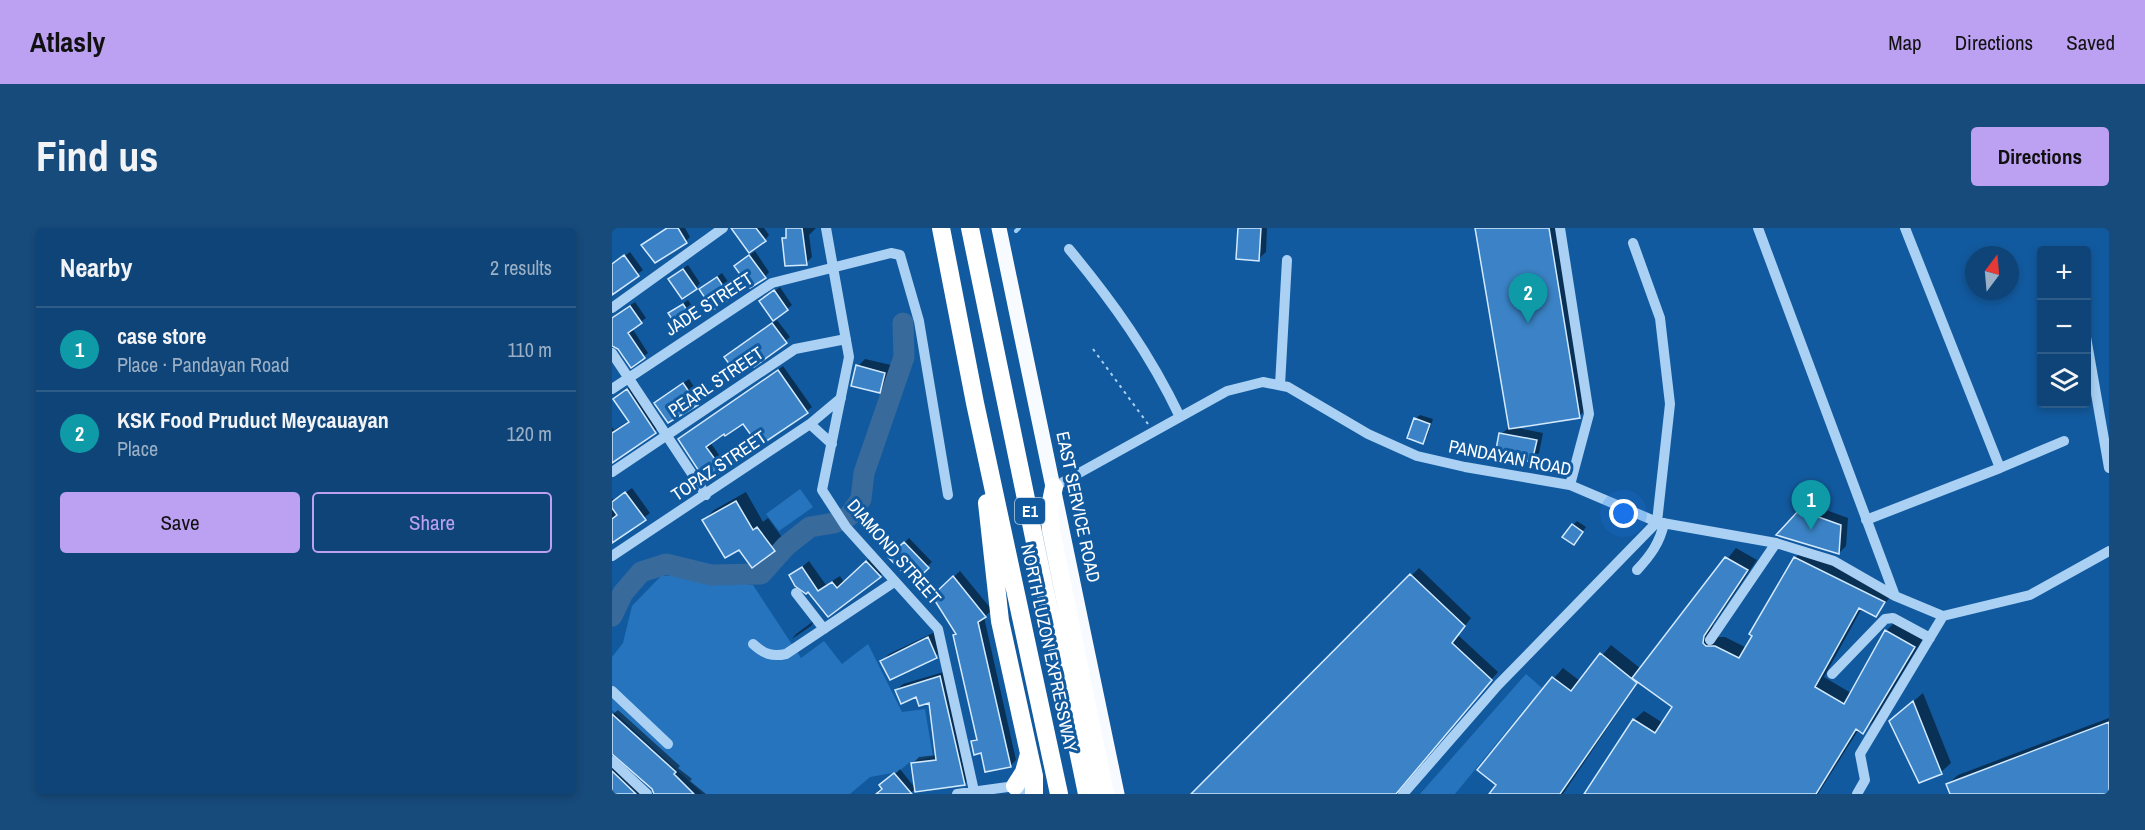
<!DOCTYPE html>
<html lang="en">
<head>
<meta charset="utf-8">
<style>
  :root { --surface:#0e4477; --page:#174b7c; --text:#f1f3f6; --muted:#9bb0c6; --line:#2e5c89; --accent:#bca0f2 }
  body { margin:0; font-family:"Archivo Narrow",sans-serif; background:var(--page); color:var(--text) }
  .controls { position:absolute; right:18px; top:18px; display:grid; overflow:hidden; border-radius:6px; box-shadow:0 3px 9px #0003 }
  .controls button { width:54px; height:54px; display:grid; place-items:center; padding:0; border:0; border-bottom:2px solid var(--line); background:var(--surface); color:var(--text); font:30px sans-serif }
  .compass { position:absolute; left:1353px; top:18px; width:54px; height:54px; border-radius:50%; background:var(--surface); box-shadow:0 3px 9px #0003; rotate:16deg }
  .you { position:absolute; left:1012px; top:286px; width:21px; height:21px; margin:-15px; border:4px solid #fff; border-radius:50%; background:#1a73e8; box-shadow:0 0 0 9px #1a73e833 }
  .badge { display:grid; place-items:center; width:39px; height:39px; border-radius:50%; background:var(--accent); color:#fff; font-size:20px; font-weight:700 }
  .pin { position:absolute; translate:-50% -50px; filter:drop-shadow(0 2px 3px #0008) }
  .pin::after { content:''; position:absolute; top:32px; width:21px; height:18px; background:inherit; clip-path:polygon(0 0,100% 0,50% 100%) }
  .list { margin:0; padding:0; list-style:none }
  h2 { display:flex; justify-content:space-between; align-items:center; height:78px; margin:0; padding:0 24px; font-size:26px }
  h2 small { font-size:20px; font-weight:400; color:var(--muted) }
  .list li { display:grid; grid-template-columns:39px 1fr auto; gap:18px; align-items:center; box-sizing:border-box; height:84px; padding:0 24px; border-top:2px solid var(--line) }
  .list b { display:block; font-size:22px; white-space:nowrap }
  .list p { margin:0; font-size:20px; white-space:nowrap; color:var(--muted) }
  .list em { font-size:20px; font-style:normal; color:var(--muted) }
  .actions { display:flex; gap:12px; padding:18px 24px }
  .actions a { flex:1; padding:14px 0; border:2px solid var(--accent); border-radius:6px; text-align:center; font-size:21px; color:var(--accent) }
  .actions .main { background:var(--accent); color:#111 }
  .icon { flex:none; width:33px; height:33px; fill:none; stroke:currentColor; stroke-width:2; stroke-linecap:round; stroke-linejoin:round }
  .map { position:relative; flex:none; width:1497px; height:566px; overflow:hidden; border-radius:6px }
  header { display:flex; align-items:center; gap:36px; box-sizing:border-box; height:84px; padding:0 30px; background:var(--accent); color:#111 }
  header strong { font-size:28px }
  nav { display:flex; gap:33px; margin-inline-start:auto; font-size:21px }
  .intro { display:flex; align-items:center; justify-content:space-between; box-sizing:border-box; height:144px; padding:0 36px }
  h1 { margin:0; font-size:42px }
  .button { padding:15px 27px; border-radius:6px; background:var(--accent); color:#111; font-size:21px; font-weight:700 }
  main { display:flex; gap:36px; padding:0 36px }
  aside { flex:1; background:var(--surface); border-radius:6px; box-shadow:0 3px 9px #0003 }
  .map>svg:first-child { display:block }
</style>
</head>
<body>
<header>
<strong>Atlasly</strong>
<nav><a>Map</a><a>Directions</a><a>Saved</a></nav>
</header>
<div class="intro"><h1>Find us</h1><a class="button">Directions</a></div>
<main>
<aside>
<h2>Nearby<small>2 results</small></h2>
<ul class="list">
<li><span class="badge" style="background:#0f9aa8">1</span><div><b>case store</b><p>Place · Pandayan Road</p></div><em>110 m</em></li>
<li><span class="badge" style="background:#0f9aa8">2</span><div><b>KSK Food Pruduct Meycauayan</b><p>Place</p></div><em>120 m</em></li>
</ul>
<div class="actions"><a class="main">Save</a><a>Share</a></div>
</aside>
<div class="map">
<svg width="1497" height="566" viewBox="0 0 1497 566">
  <rect width="100%" height="100%" fill="#125a9f"/>
  <path fill="#2574bd" d="M188,261L201,279L167,303L154,286Z
    M78,347L141,357L189,430L212,413L230,436L256,416L290,484L313,481L321,529L298,534L286,544L258,549L238,566H91L0,482V429L11,415L20,378L49,348Z
    M914,446L930,460L843,566H808Z"/>
  <path fill="#0007" d="M55,0H73L78,9L74,13L31,17Z
    M123,0H152L157,7L153,12Z
    M175,0H204L197,7L200,29L194,35L172,11L175,7Z
    M627,0H655L654,24L646,31Z
    M864,0H948L977,179L967,188L901,199L931,205L927,225L920,232L889,206L898,199Z
    M143,23L157,44L153,49L124,38Z
    M18,24L31,42L0,65V37Z
    M76,37L88,55L84,60L62,47Z
    M110,45L123,64L118,69L89,61Z
    M168,59L180,77L175,81L149,73Z
    M76,72L86,87L68,100L58,85Z
    M23,74L34,90L20,100L36,125L19,138L0,114V89Z
    M165,92L178,109L143,137L139,133L118,125Z
    M253,131L279,137L275,156L268,164L246,138Z
    M171,138L200,179L195,183L148,216L131,194L112,204L98,214L114,237L110,241L68,211Z
    M77,151L90,171L56,193L49,171Z
    M20,157L48,199L0,233V199L2,202L18,192L8,166Z
    M808,187L821,191L815,209L810,214L803,191Z
    M20,260L38,285L0,314V270L2,273Z
    M134,264L151,294L156,290L172,312L140,337L127,320L92,292L102,282Z
    M1195,275L1236,290L1234,318L1227,325L1188,283Z
    M965,293L974,299L966,310L961,297Z
    M297,310L320,334L301,352L278,329Z
    M1124,320L1145,332L1101,397L1100,405L1104,409H1113L1135,420L1183,330L1193,320L1282,364L1264,387L1250,380L1212,449L1239,465L1274,403L1284,393L1312,409L1261,494L1251,504L1247,501L1206,566H1055L1072,535L1061,528L1037,566H974L1022,492L1032,483L1051,495L1062,478L1027,453L951,566H878L886,557L867,542L942,450L951,440L968,453L999,417L1029,441Z
    M261,327L275,342L216,387L197,363L179,348L197,333L214,357L228,348L232,354Z
    M807,340L859,390L846,407L886,444L792,552L791,559L785,566H581Z
    M348,343L380,382L372,389L404,532L398,538L370,524L360,514L366,508L342,407L345,405L322,368Z
    M203,392L199,398L180,411L184,406Z
    M323,404L330,422L324,428L270,433L277,426Z
    M335,443L359,549L352,556L300,536L307,529L325,527L318,473L305,466L284,462L291,456Z
    M1311,465L1339,535L1329,544L1289,484Z
    M6,482L68,538L66,540L80,551L78,553L94,566H49L0,525V487Z
    M1497,490V566H1340L1336,556L1346,547Z
    M0,533L35,566H0Z
    M288,541L303,560L299,565L263,566Z"/>
  <g fill="none" stroke-linecap="round" stroke-linejoin="round">
    <path stroke="#9ccdf7" stroke-width="4" d="M404,3L407,0"/>
    <path stroke="#386b9c" stroke-width="21" d="M0,388L11,365L29,344L54,336L99,347L149,346L174,318L198,299L222,295L237,288L249,271L252,245L292,129L291,95"/>
  </g>
  <path fill="#3b83c6" stroke="#d3e9fe" stroke-width="1.5" d="M55,0H66L75,15L43,35L29,17Z
    M119,0H144L154,13L137,25Z
    M174,0H190L195,37L173,38L170,10H174Z
    M626,0H649L647,33L624,31Z
    M863,0H937L968,190L897,201Z
    M12,27L27,48L0,67V36Z
    M137,27L154,50L138,60L122,38Z
    M71,41L85,61L70,71L56,51Z
    M105,49L119,70L101,82L87,61Z
    M162,62L176,82L161,93L147,73Z
    M71,76L82,93L67,102L56,85Z
    M18,78L30,95L16,105L33,130L19,140L6,121L0,118V90Z
    M160,95L175,115L142,139L139,135L124,145L112,129Z
    M244,137L273,145L268,165L239,158Z
    M166,142L196,185L147,218L131,196L113,208L112,206L94,219L111,242L94,254L66,211Z
    M71,155L86,177L56,195L42,175Z
    M15,161L44,205L0,235V205L17,194L1,171Z
    M802,190L818,196L811,216L795,210Z
    M887,205L925,212L920,234L883,227Z
    M13,264L34,292L0,315V291L5,287L0,280V274Z
    M124,273L141,302L145,299L163,323L140,340L127,322L113,330L90,292Z
    M1187,282L1229,297L1227,326L1164,307Z
    M960,296L971,304L962,317L950,309Z
    M292,314L317,340L301,355L276,329Z
    M1113,329L1136,342L1092,408L1091,415L1094,418H1103L1127,430L1140,408L1137,406L1182,329L1273,374L1264,389L1247,380L1203,459L1232,476L1273,402L1303,419L1251,506L1244,501L1204,566H972L1021,491L1043,505L1060,479L1020,450Z
    M254,333L269,349L216,389L196,364L194,366L183,358L177,347L190,339L206,363L220,354L225,360Z
    M798,346L853,398L840,415L880,452L784,566H579Z
    M341,348L374,389L366,394L399,539L373,544L369,525L362,527L359,513L365,512L341,407L344,406L320,368Z
    M316,409L325,430L278,452L268,433Z
    M988,425L1025,455L948,566H877L884,557L865,542L940,449L959,463Z
    M328,448L353,557L303,564L299,535L324,532L317,475L307,478L304,469L289,476L283,462Z
    M1301,473L1330,546L1307,555L1277,493Z
    M0,486L64,544L62,546L82,566H42L40,561L0,526Z
    M1497,494V566H1338L1334,556Z
    M0,543L24,566H0Z
    M282,545L300,566H264L270,561L267,557Z"/>
  <g fill="none" stroke-linecap="round" stroke-linejoin="round">
    <path stroke="#aad1f4" stroke-width="2" stroke-dasharray="3 4.5" stroke-linecap="butt" d="M481,121L536,196"/>
    <path stroke="#aad1f4" stroke-width="10" d="M214,0L237,129L210,262L234,299L326,401L362,563
      M948,0L977,186L958,257
      M1146,0L1283,368
      M1293,0L1388,240L1452,213
      M457,21C501,74 538,126 568,189
      M0,80L111,0
      M1474,109L1497,240
      M0,125L94,267
      M668,157L675,32
      M0,161L160,55L279,25L288,27L307,93L336,267
      M198,196L220,216
      M0,244L183,121L234,111
      M442,259L615,163L651,154L676,159L756,206L805,228L853,239L958,257L1045,294L1164,315L1222,333L1283,368L1331,388L1418,367L1497,323
      M1254,292L1388,240
      M0,328L198,196L229,170
      M1025,342C1038,328 1048,315 1052,295
      M184,365L212,401
      M1098,412L1164,315
      M141,416C152,426 160,429 174,426L282,354
      M1220,446L1273,391L1281,390L1318,410
      M0,463L56,516
      M0,533L35,566
      M345,566L403,558L417,566
      M791,566L886,457L1045,294L1058,176L1048,90L1021,15
      M1245,566L1253,552L1248,526L1331,388"/>
    <path stroke="#f7fbff" stroke-width="15" d="M387,0L505,566"/>
    <path stroke="#fff" stroke-width="18" d="M329,0L363,175L447,566
      M358,0L475,566
      M442,259L437,283L439,302L493,566
      M375,275L388,393L422,548V566
      M403,558L412,544L417,526"/>
  </g>
  <g text-anchor="middle" stroke-width="6" stroke-linejoin="round" paint-order="stroke">
    <rect fill="#125a9f" stroke="#b8cee2" stroke-width="1.5" x="403" y="270" width="30" height="26" rx="4.5"/>
    <g font-size="16" font-weight="bold" fill="#fff">
      <text x="418" y="289">E1</text>
    </g>
    <g font-size="18" fill="#fff" stroke="#125a9f">
      <text transform="translate(97 76) rotate(-33)" y="6">JADE STREET</text>
      <text transform="translate(104 154) rotate(-34)" y="6">PEARL STREET</text>
      <text transform="translate(898 230) rotate(11)" y="6">PANDAYAN ROAD</text>
      <text transform="translate(107 238) rotate(-34)" y="6">TOPAZ STREET</text>
      <text transform="translate(466 279) rotate(78)" y="6">EAST SERVICE ROAD</text>
      <text transform="translate(282 324) rotate(49)" y="6">DIAMOND STREET</text>
      <text transform="translate(437 420) rotate(78)" y="6">NORTH LUZON EXPRESSWAY</text>
    </g>
  </g>
</svg>
<div class="controls">
<button>+</button>
<button>−</button>
<button><svg class="icon" aria-label="layers" viewBox="0 0 24 24"><path d="M12 4l9 5-9 5-9-5zM3 14l9 5 9-5"/></svg></button>
</div>
<svg class="compass" viewBox="-18 -18 36 36"><path d="M0-13l5 13h-10z" fill="#e53935"/><path d="M0 13l5-13h-10z" fill="#9bb0c6"/></svg>
<div class="you"></div>
<div class="pin badge" style="left:1199px;top:302px;background:#0f9aa8">1</div>
<div class="pin badge" style="left:916px;top:95px;background:#0f9aa8">2</div>
</div>
</main>
</body>
</html>
